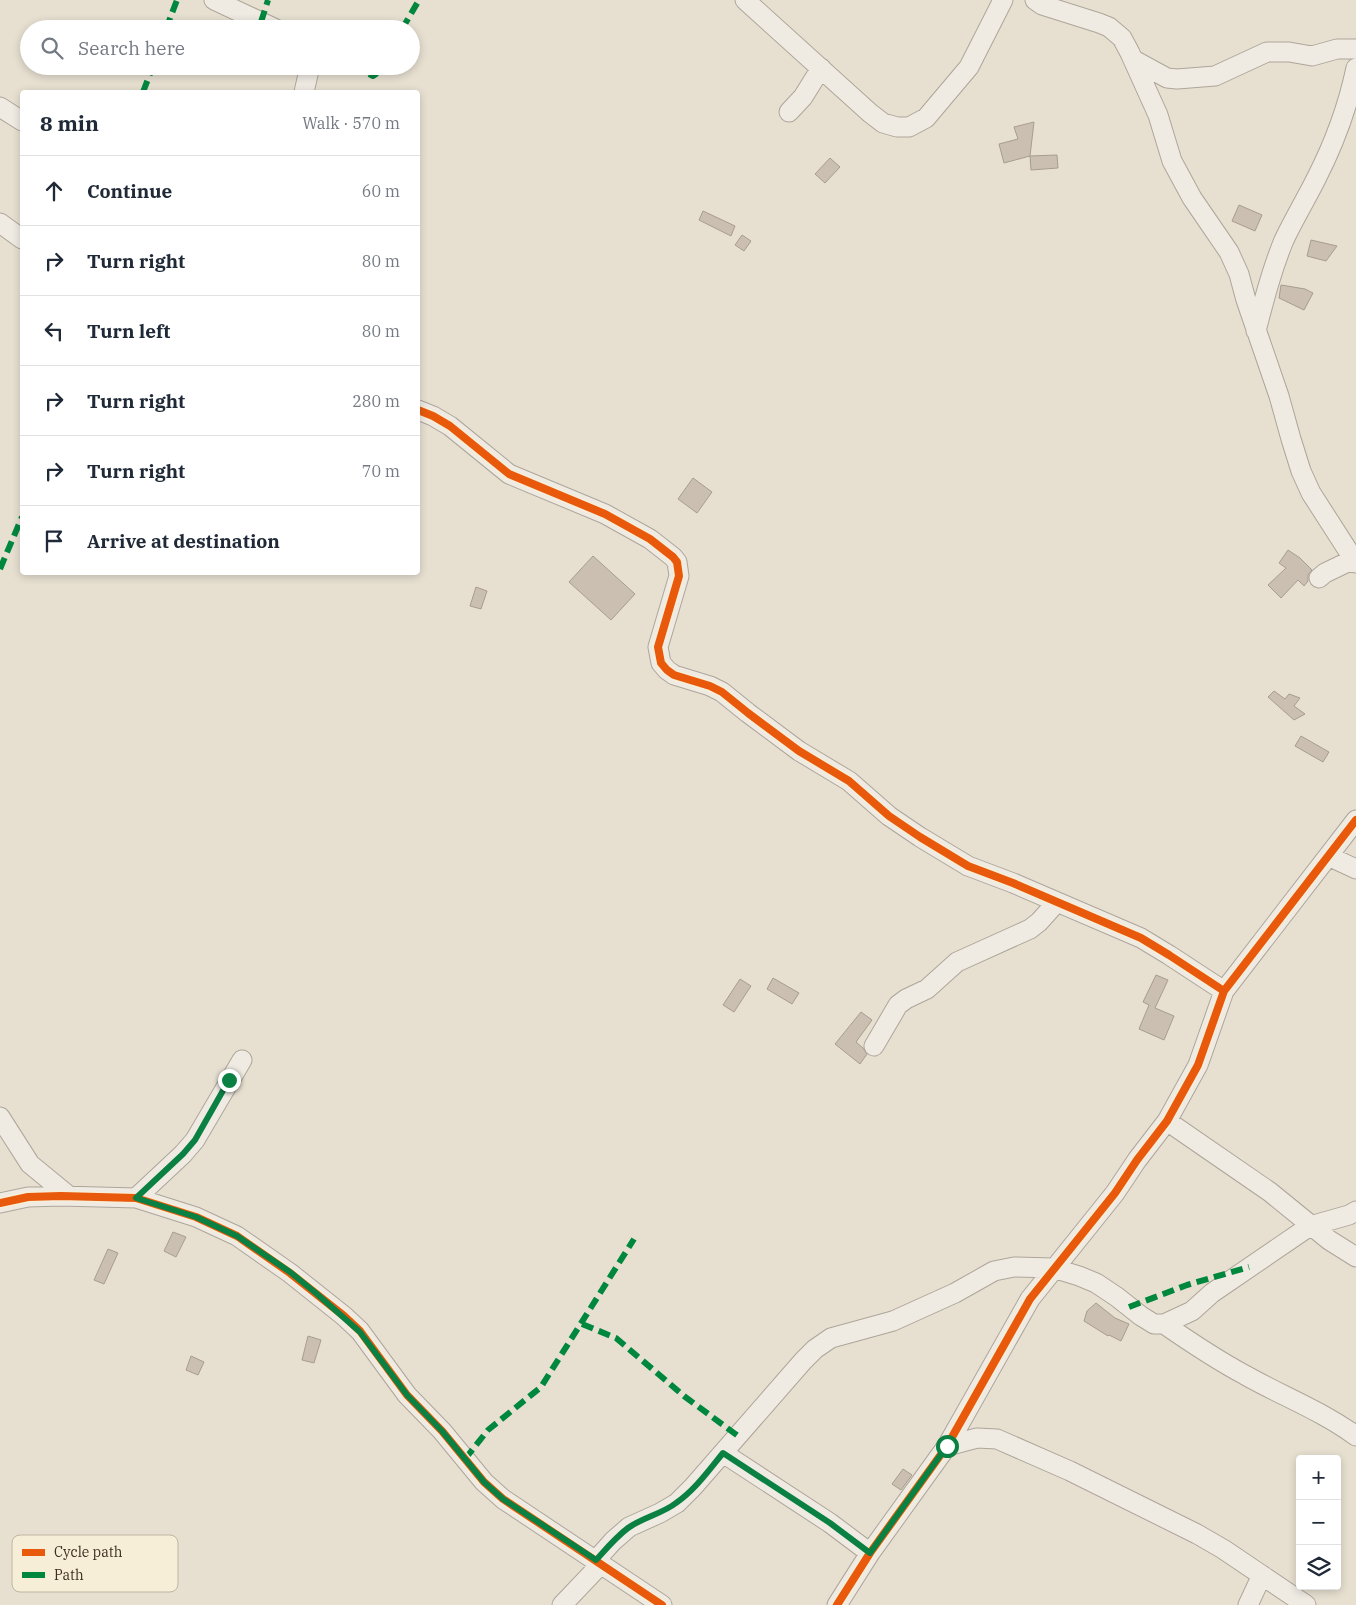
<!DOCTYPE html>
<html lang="en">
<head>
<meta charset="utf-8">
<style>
  :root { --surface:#fff; --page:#f2f2f3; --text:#1f2937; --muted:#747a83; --line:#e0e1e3 }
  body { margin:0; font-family:"IBM Plex Serif",serif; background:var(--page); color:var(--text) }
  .controls { position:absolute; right:15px; bottom:15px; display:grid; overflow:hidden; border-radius:5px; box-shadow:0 2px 8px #0003 }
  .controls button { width:45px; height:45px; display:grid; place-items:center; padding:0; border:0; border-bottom:1px solid var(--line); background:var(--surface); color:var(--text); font:25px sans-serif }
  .stop { position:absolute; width:15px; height:15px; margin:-11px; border:4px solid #0b8043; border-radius:50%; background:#fff }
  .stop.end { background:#0b8043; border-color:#fff; box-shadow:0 1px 5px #0008 }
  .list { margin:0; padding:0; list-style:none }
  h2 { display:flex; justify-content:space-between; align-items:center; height:65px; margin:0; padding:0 20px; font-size:21px }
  h2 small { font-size:16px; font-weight:400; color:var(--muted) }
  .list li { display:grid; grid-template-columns:32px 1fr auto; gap:15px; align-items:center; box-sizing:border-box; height:70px; padding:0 20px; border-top:1px solid var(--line) }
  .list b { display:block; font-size:19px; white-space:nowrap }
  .list em { font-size:16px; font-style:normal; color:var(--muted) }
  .icon { flex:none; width:28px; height:28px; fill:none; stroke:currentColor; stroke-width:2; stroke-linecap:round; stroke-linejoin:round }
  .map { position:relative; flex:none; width:1356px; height:1605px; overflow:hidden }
  .search { position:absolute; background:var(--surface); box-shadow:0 2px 8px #0003; left:20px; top:20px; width:400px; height:55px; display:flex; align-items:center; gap:12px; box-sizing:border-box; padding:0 18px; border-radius:28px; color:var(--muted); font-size:19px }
  .panel { position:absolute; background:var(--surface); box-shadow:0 2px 8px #0003; left:20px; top:90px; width:400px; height:485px; border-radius:5px }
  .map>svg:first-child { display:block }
</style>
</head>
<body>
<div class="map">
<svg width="1356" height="1605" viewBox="0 0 1356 1605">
  <rect width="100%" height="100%" fill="#e7e0d1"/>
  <path fill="#cbbfb2" stroke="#a89c90" d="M1034,122L1030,156L1004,163L999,144L1018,139L1014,127Z
    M1057,155L1058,168L1031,170L1030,156Z
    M830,158L840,167L825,183L815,174Z
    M1239,205L1262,215L1255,231L1232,221Z
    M703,211L735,226L731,236L699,220Z
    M742,235L751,241L744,251L735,245Z
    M1311,240L1337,246L1326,261L1307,256Z
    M1281,285L1305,289L1313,293L1304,310L1279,298Z
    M693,478L712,492L697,513L678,499Z
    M1288,550L1300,558L1312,570L1308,575V581L1304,586L1298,580L1281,598L1268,585L1286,568L1279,563Z
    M593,556L635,594L611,620L569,582Z
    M476,587L487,591L481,609L470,606Z
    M1274,691L1285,699L1289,694L1300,698L1294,706L1305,714L1294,720L1268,697Z
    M1301,736L1329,752L1323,762L1295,746Z
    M1156,975L1168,980L1155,1008L1174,1016L1164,1040L1139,1029L1149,1005L1143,1002Z
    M773,978L799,993L792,1004L767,989Z
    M740,979L751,986L734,1012L723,1005Z
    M861,1012L872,1020L856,1042L863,1048L867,1054L860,1064L835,1044Z
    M173,1232L186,1237L176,1257L164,1251Z
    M108,1249L118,1253L104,1284L94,1280Z
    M1096,1303L1115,1318L1129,1324L1121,1341L1109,1335L1108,1336L1084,1321L1087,1311Z
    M308,1336L321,1340L314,1363L302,1360Z
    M191,1356L204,1362L198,1375L186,1370Z
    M903,1469L912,1475L901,1490L892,1484Z"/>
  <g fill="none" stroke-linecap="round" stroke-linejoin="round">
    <g stroke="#ada599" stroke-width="21">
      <path id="minor" d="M214,0L276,29
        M745,0L870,113L883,123L897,127H909L926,118L969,67L1003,0
        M1035,0L1042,5L1099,23L1109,27L1122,38L1130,53L1158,115L1172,161L1192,198L1229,252L1239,274L1246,300L1279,396L1291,439L1301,471L1311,493L1356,563
        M1134,60L1167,78L1177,79L1215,76L1267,52H1289L1312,56L1337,49H1356
        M304,92L310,66
        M0,107L22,121
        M789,112L803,97L821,68
        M0,223L22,239
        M1256,331C1264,300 1272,269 1284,240C1294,219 1306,199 1316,179C1334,144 1348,106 1356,68
        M418,410L433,416L450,426L509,474L605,514L650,539L673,557L677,562L679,576L658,647L661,663L667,670L674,675L710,686L722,692L748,713L799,751L849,781L889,816L920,837L968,866L1013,883L1141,938L1169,955L1224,991
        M1319,578L1325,573L1354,559
        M1328,856L1356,869
        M874,1046L898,1005L906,999L927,989L957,962L1030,929L1039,922L1057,902
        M0,1117L30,1164L69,1196
        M1167,1121L1270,1192L1329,1240L1356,1257
        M136,1198L183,1154L195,1140L242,1060
        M0,1203L28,1197L61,1196L136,1198L196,1217L237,1236L290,1273L344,1316L360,1331L407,1395L442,1431L484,1482L503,1499L662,1605
        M1164,1324C1190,1342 1217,1360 1245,1375C1282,1396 1322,1411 1356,1436
        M947,1446L977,1438L997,1439L1070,1471L1197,1534L1223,1549L1306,1605
        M723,1453L830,1523L870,1553
        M596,1560L613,1541L629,1527L660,1513L677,1503L693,1487L803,1361L815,1349L831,1338L893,1321L955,1293L994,1271L1014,1267L1053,1268L1079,1276L1096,1283L1117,1297L1141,1316L1154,1324H1164L1192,1311L1212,1293L1310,1226L1349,1215L1356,1211
        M562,1605L601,1564
        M837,1605L870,1553L947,1446L1030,1299L1115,1193L1137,1160L1167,1121L1198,1065L1224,991L1356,820
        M1248,1605L1262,1575"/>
    </g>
    <use href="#minor" stroke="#efebe3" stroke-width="19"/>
    <path stroke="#00873e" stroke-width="6" stroke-dasharray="12 6" stroke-linecap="butt" d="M261,22L268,0
      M166,29L177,0
      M402,29L419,0
      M353,66L373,76L376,74L381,66
      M143,92L153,66
      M0,569L22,517
      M1129,1307L1187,1285L1249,1267
      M582,1324L616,1338L684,1396L738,1436
      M465,1459L488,1430L541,1387L634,1239"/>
    <g stroke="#f7eed8" stroke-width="11">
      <path id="cycleway" d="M418,410L433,416L450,426L509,474L605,514L650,539L673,557L677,562L679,576L658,647L661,663L667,670L674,675L710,686L722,692L748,713L799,751L849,781L889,816L920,837L968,866L1013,883L1141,938L1169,955L1224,991
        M0,1203L28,1197L61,1196L136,1198L196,1217L237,1236L290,1273L344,1316L360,1331L407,1395L442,1431L484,1482L503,1499L662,1605
        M837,1605L870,1553L947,1446L1030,1299L1115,1193L1137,1160L1167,1121L1198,1065L1224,991L1356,820"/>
    </g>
    <use href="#cycleway" stroke="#e8590c" stroke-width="8"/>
  </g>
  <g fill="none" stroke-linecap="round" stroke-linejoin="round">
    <path stroke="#0b8043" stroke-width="6" d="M229,1080L195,1140L183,1154L136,1198L196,1217L237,1236L290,1272L317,1294L360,1332L407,1395L442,1431L484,1482L503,1499L596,1560C606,1549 616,1537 628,1528C643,1517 662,1514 676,1503C695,1490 709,1470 723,1453L830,1523L870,1553L947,1446"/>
  </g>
  <rect x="12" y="1535" width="166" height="57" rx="8" fill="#f7eed8" stroke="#bfb4a1" stroke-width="1"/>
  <rect x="22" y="1549" width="23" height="7" fill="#e8590c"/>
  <rect x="22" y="1572" width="23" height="6" fill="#00873e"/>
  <g font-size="14" fill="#3d2e20">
    <text x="54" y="1557">Cycle path</text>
    <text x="54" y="1580">Path</text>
  </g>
</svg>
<div class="controls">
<button>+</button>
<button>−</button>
<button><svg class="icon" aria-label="layers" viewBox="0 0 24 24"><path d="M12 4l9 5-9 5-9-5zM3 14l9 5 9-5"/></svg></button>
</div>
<div class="stop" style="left:947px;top:1446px"></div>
<div class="stop end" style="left:229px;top:1080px"></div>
<div class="search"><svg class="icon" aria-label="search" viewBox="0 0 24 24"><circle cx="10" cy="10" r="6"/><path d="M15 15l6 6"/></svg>Search here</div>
<section class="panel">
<h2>8 min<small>Walk · 570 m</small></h2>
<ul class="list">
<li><svg class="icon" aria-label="ahead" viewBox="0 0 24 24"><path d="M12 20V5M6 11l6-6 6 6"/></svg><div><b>Continue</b></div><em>60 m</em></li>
<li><svg class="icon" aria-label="right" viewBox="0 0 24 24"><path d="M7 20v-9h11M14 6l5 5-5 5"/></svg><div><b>Turn right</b></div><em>80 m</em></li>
<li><svg class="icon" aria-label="left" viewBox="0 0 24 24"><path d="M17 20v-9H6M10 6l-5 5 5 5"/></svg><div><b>Turn left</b></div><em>80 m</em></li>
<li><svg class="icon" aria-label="right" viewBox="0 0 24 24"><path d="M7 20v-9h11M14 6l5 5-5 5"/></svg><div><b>Turn right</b></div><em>280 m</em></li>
<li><svg class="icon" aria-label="right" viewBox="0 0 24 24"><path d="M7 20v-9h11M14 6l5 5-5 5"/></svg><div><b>Turn right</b></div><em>70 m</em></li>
<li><svg class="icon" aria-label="arrive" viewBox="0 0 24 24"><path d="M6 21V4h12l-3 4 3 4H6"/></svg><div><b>Arrive at destination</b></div></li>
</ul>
</section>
</div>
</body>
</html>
